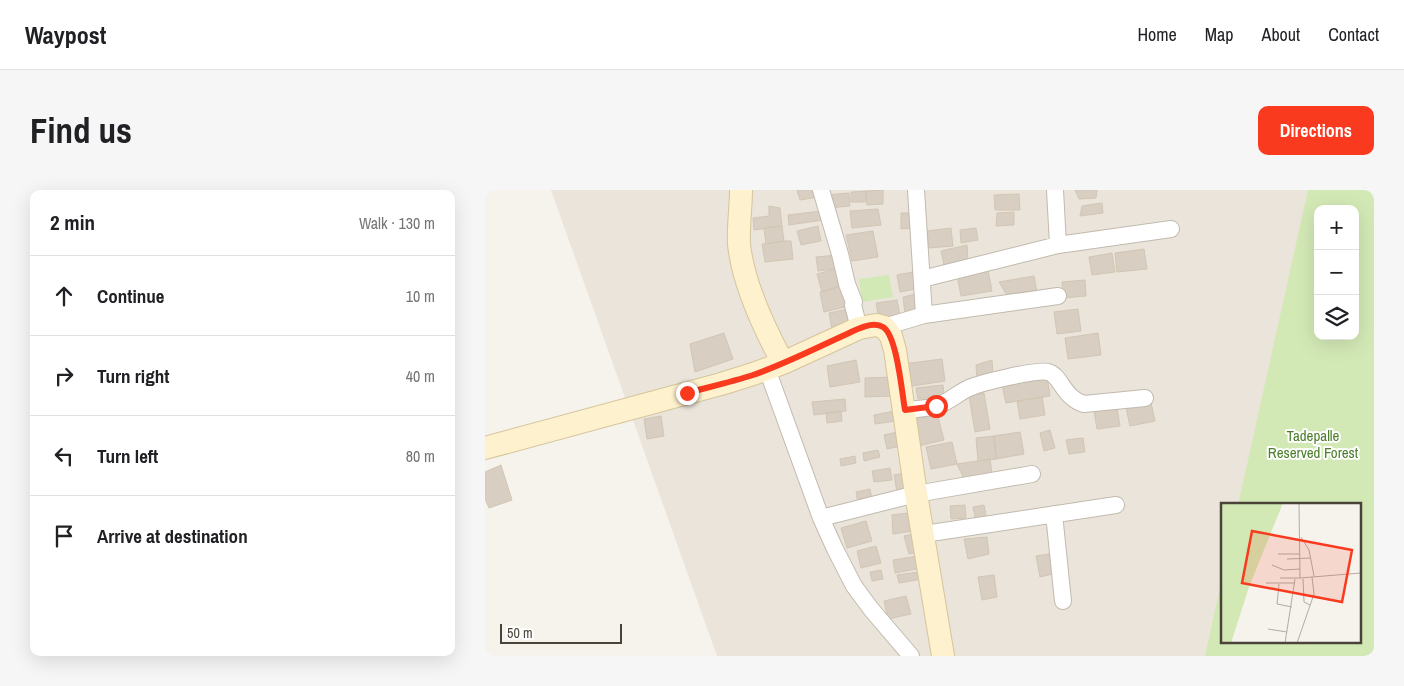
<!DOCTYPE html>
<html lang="en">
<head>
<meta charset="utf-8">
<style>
  :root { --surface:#fff; --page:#f6f6f6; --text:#202124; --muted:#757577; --line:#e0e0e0; --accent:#fa3a1f }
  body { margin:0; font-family:"Archivo Narrow",sans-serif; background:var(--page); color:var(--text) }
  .controls { position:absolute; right:15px; top:15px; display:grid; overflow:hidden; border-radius:10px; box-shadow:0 5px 20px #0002 }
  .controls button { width:45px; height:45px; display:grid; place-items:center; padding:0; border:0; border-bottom:1px solid var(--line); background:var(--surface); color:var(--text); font:25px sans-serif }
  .scale { position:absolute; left:15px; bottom:12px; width:122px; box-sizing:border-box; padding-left:5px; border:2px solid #4a4339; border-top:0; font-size:14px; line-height:18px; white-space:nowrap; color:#4a4339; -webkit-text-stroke:4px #fff; paint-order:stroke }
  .stop { position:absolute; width:15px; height:15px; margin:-11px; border:4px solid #fa3a1f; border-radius:50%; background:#fff }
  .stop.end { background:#fa3a1f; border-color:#fff; box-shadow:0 1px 5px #0008 }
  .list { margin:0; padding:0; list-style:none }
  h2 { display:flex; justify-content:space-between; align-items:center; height:65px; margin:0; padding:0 20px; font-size:21px }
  h2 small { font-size:16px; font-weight:400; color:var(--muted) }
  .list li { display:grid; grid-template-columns:32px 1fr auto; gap:15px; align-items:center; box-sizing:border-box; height:80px; padding:0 20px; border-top:1px solid var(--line) }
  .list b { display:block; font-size:19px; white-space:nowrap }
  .list em { font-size:16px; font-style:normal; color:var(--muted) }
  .icon { flex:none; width:28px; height:28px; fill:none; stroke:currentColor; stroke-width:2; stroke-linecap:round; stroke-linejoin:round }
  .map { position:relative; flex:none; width:889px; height:466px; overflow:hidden; border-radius:10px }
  header { display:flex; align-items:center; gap:30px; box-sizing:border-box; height:70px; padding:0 25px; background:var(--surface); border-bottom:1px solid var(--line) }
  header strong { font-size:24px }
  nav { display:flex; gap:28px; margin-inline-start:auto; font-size:18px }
  .intro { display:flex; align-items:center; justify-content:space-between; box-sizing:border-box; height:120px; padding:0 30px }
  h1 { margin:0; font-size:35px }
  .button { padding:12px 22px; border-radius:10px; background:var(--accent); color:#fff; font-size:18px; font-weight:700 }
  main { display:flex; gap:30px; padding:0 30px }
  aside { flex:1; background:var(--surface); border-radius:10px; box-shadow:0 5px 20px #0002 }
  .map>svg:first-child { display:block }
</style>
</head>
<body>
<header>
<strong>Waypost</strong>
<nav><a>Home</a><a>Map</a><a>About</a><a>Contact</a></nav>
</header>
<div class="intro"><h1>Find us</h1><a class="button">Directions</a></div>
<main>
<aside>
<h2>2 min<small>Walk · 130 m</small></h2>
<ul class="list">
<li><svg class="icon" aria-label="ahead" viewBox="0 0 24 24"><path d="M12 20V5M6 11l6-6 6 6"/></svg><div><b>Continue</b></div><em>10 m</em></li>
<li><svg class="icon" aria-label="right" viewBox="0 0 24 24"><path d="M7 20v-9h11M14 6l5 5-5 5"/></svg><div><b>Turn right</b></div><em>40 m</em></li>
<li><svg class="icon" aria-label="left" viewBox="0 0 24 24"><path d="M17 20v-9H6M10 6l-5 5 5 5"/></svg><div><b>Turn left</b></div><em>80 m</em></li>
<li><svg class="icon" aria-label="arrive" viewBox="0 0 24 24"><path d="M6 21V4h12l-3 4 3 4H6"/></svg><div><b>Arrive at destination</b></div></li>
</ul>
</aside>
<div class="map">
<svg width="889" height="466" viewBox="0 0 889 466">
  <rect width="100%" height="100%" fill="#f6f2ec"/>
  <path fill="#eae4da" d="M66,0H853L833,19V146L851,315H738V452L849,466H232Z"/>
  <path fill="#d3e9b5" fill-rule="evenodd" d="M823,0H889V466H720L738,384V452H875V315H753ZM833,19H870V146H833Z
    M404,85L408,107L377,112L374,89Z"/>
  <path fill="#d8cec1" stroke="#d2c6b4" d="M312,0H331L333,7L315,10Z
    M398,0V14L382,15L381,1Z
    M590,0H612L611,8L594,9Z
    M381,1V12H366V2Z
    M364,3L365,16L344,18L342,5Z
    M534,4L535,20H510L509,5Z
    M617,13L618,23L595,26L597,16Z
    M284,16L295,18L297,36L269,40L268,28L284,26Z
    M393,19L396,35L367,38L365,21Z
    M336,21L338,30L304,35L303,25Z
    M529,22V35L511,36L512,23Z
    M416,23H427L428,38L416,39Z
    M297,36L299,51L281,54L279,38Z
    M333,36L336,51L316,55L312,41Z
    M466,38L468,56L444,58L442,41Z
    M491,38L493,50L476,53L475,40Z
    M388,41L393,67L367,71L361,45Z
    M299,51H306L308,69L280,72L277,54Z
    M482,55L483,73L459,75L456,61Z
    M659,59L662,79L632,82L630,63Z
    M627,63L630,82L607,85L604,67Z
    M352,65L354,78L333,81L331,67Z
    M357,77L362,94L337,102L332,84Z
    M503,80L507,101L476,106L472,85Z
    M428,82L431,99L415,102L412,85Z
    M549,86L552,103L523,107L514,92Z
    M600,90L601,106L578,108L577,92Z
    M362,94L368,115L339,122L335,102Z
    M435,103L437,122L420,124L418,107Z
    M412,110L415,126L394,129L391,113Z
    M368,118L371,136L347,140L344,123Z
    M593,119L596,141L572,144L569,122Z
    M239,143L248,169L210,182L205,154Z
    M613,143L616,165L583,169L580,148Z
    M457,169L460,191L421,197L418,174Z
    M371,170L375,192L345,197L342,176Z
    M507,170L508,185L492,189L491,175Z
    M408,187V206L380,207V188Z
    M562,187L565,206L521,213L517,195Z
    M458,195L459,205L433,209L431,198Z
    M499,203L505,239L490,242L484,206Z
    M557,207L560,225L535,229L532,211Z
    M360,209L361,221L329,225L327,212Z
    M666,213L670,231L645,236L641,218Z
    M632,218L635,236L612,239L609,221Z
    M356,221L357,231L342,233L341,223Z
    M410,221L411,231L390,234L389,225Z
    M452,223L459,250L433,256L427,229Z
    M176,226L179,246L162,249L159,229Z
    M565,240L570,258L559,261L555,243Z
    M412,242L416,256L402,259L399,245Z
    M535,242L539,264L511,269L509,246Z
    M509,246L511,269L493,271L491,248Z
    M598,248L600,262L584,264L581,250Z
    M467,252L472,274L446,279L441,257Z
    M393,260L395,267L379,271L378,263Z
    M370,266L371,273L356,276L355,269Z
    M505,269L507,284L479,289L472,274Z
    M16,275L27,310L4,318L0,309V282Z
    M405,278L407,290L389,292L387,281Z
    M425,282L428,299L412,302L409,285Z
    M385,299L387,309L373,313L371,302Z
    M480,315L481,328L466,329L465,316Z
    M499,315L502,330L491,332L488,317Z
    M431,322L434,340L408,344L407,325Z
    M381,331L387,351L362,358L356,338Z
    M436,342L439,361L424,364L419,346Z
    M502,347L504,364L483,369L479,349Z
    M391,356L396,373L376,378L372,361Z
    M564,364L568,384L555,387L551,366Z
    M439,365L442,377L410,383L408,370Z
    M396,380L398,389L387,391L385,382Z
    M441,381L443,388L414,393L412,385Z
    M509,385L512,407L497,410L493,387Z
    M421,406L426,424L403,429L399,411Z"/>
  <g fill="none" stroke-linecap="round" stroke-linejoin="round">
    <g stroke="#c2baae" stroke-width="18">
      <path id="street" d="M336,0L355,64L362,94L369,112L368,115L374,138
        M431,0L439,125
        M570,0L573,55
        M437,89L573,55L686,39
        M399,137L439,125L573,106
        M282,179L336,328L350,359L369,396L386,419L426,466
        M420,220C431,219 443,219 454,215C465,211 473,203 484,198C495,193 552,179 563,182C576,185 578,208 599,214L660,208
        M569,324L578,411
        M336,328L431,304L547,284
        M439,344L631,315"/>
    </g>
    <g stroke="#d5c59b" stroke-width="24">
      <path id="secondary" d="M256,0C256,18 253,36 254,54C258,94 279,138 298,173
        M0,258L236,194L268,184L298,173L374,138L391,135L399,137L406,146L410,160L431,304L458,466"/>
    </g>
    <use href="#street" stroke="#fff" stroke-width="16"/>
    <use href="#secondary" stroke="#fef1cd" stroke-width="22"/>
  </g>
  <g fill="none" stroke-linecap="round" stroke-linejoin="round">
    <path stroke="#fa3a1f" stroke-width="6" d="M202,203C224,197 246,192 268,185C300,174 331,158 362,144C372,139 388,131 398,137C412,145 417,204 420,220L451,216"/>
  </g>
  <g text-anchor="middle" stroke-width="4" stroke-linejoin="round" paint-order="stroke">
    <g font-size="15" fill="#4c7e2b" stroke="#fff">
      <text x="828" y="251">Tadepalle<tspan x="828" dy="17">Reserved Forest</tspan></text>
    </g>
  </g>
  <g transform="translate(736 313)">
    <rect width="140" height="140" fill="#f6f2ec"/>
    <path d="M0,0H62L28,84L10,140H0Z" fill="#d3e9b5"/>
    <path fill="none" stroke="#b1aca4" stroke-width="1" d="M78,0L79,75L140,70M80,34L88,47L93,73M57,51H79M66,56L90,55M51,62L63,67L79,66M59,75H79M82,76L83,99L89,102M45,80H74M58,81L56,101L71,104M47,126L66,129M64,140L74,76M76,140L93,91L91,74"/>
    <path fill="#fa3a1f" fill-opacity="0.15" stroke="#fa3a1f" stroke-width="2.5" d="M31,28L131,47L121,99L21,80Z"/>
    <rect width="140" height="140" fill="none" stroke="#4a4339" stroke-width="2.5"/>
  </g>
</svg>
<div class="controls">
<button>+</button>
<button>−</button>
<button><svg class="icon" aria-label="layers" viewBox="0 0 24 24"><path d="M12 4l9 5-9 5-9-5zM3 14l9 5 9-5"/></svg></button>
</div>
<div class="scale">50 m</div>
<div class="stop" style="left:451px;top:216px"></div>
<div class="stop end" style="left:202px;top:203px"></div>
</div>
</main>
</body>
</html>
